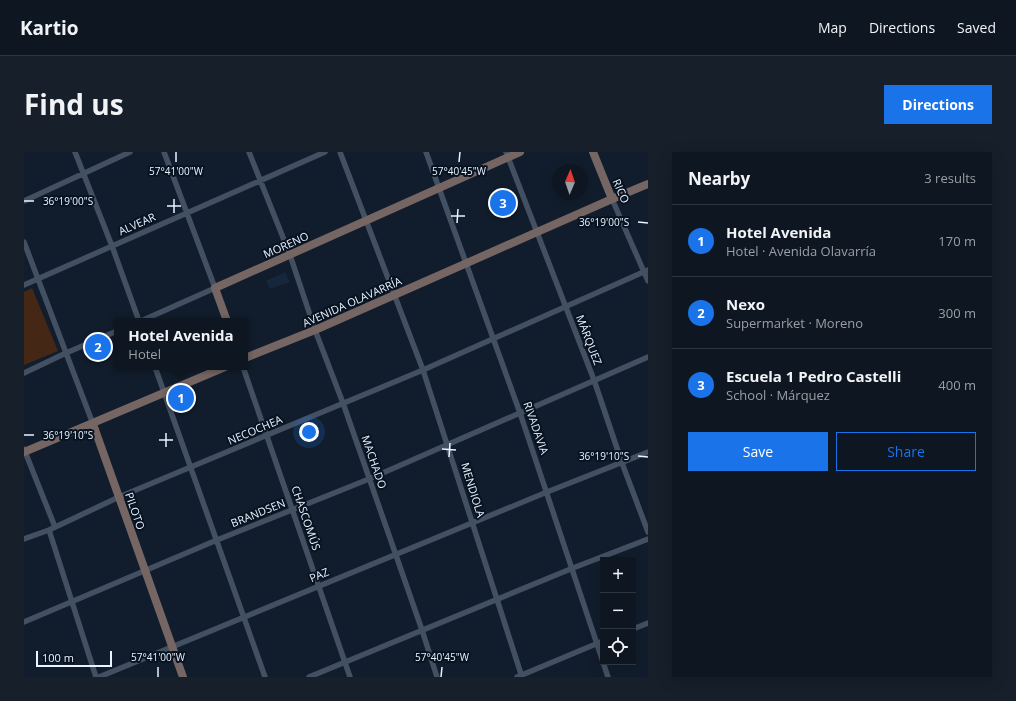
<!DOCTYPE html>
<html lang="en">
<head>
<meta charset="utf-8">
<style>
  :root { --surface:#0d1621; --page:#161f2a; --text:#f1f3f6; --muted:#9a9fa5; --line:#2d353f; --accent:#1a73e8 }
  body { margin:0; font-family:"Open Sans",sans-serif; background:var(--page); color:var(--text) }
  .controls { position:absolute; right:12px; bottom:12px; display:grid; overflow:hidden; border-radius:0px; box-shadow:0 4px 16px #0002 }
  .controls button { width:36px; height:36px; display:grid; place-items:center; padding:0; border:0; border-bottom:1px solid var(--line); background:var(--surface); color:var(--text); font:20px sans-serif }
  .compass { position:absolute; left:528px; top:12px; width:36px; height:36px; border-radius:50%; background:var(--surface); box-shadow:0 4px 16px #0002; rotate:2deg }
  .scale { position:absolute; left:12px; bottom:10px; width:76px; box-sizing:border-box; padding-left:4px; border:2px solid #eaf3fe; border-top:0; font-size:11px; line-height:14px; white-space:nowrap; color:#eaf3fe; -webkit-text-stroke:3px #081322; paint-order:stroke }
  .you { position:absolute; left:285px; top:280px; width:14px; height:14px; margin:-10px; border:3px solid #fff; border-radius:50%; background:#1a73e8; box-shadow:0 0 0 6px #1a73e833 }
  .badge { display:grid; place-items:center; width:26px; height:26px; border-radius:50%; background:var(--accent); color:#fff; font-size:13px; font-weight:700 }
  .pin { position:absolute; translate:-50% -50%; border:2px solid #fff; box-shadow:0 1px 4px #0006 }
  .popup { position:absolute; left:90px; top:166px; width:134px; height:52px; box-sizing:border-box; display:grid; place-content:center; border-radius:0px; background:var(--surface); filter:drop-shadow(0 1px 3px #0005); font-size:13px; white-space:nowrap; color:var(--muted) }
  .popup b { font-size:15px; color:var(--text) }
  .popup::after { content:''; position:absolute; left:50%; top:100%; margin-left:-8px; border:8px solid transparent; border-top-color:var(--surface) }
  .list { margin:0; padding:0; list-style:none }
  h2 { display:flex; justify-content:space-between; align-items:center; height:52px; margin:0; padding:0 16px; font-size:17px }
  h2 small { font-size:13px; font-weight:400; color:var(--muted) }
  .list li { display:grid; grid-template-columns:26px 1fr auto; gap:12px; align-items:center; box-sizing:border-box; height:72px; padding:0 16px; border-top:1px solid var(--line) }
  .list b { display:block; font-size:15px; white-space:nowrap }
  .list p { margin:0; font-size:13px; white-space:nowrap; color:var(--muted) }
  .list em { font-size:13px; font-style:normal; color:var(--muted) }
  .actions { display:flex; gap:8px; padding:12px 16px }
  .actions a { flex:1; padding:9px 0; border:1px solid var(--accent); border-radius:0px; text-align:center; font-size:14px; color:var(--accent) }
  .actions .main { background:var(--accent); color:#fff }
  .icon { flex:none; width:22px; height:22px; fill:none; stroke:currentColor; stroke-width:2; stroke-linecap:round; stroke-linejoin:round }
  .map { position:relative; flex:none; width:624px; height:525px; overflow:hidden; border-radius:0px }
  header { display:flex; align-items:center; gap:24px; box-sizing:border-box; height:56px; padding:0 20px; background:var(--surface); border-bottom:1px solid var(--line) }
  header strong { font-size:19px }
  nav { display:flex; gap:22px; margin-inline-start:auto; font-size:14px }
  .intro { display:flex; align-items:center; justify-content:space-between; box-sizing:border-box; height:96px; padding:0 24px }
  h1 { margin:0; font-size:28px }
  .button { padding:10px 18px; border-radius:0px; background:var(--accent); color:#fff; font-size:14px; font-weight:700 }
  main { display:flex; gap:24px; padding:0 24px }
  aside { flex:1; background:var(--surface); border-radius:0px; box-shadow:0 4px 16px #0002 }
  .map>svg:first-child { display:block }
</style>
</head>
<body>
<header>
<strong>Kartio</strong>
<nav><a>Map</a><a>Directions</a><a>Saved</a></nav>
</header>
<div class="intro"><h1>Find us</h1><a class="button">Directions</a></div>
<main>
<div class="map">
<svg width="624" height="525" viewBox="0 0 624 525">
  <rect width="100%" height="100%" fill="#111d2c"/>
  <path fill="#16263b" d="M261,120L266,130L246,137L242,129Z"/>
  <path fill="#452716" d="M8,136L34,199L0,213V140Z"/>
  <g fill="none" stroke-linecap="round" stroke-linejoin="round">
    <path stroke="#425062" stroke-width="5.5" d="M51,0L88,94L115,169
      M225,0L266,103L291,178L319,251L398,478L413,525
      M316,0L399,218L498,525
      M402,0L496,261L584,525
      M482,0L570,228L598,311L624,380
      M588,47L624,129
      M0,49L106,0
      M0,90L69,272
      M0,133L301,0
      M117,169L191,136L140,0
      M131,215L241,525
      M219,215L326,525
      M0,221L42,201L93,179
      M0,297L31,375
      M25,378L72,525
      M0,387L25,378L95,345L399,218L624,118
      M0,470L193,388L345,327L624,205
      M609,477L624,471
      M75,525L523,340L624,300
      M285,525L549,416L624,387
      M493,525L579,489"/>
    <path stroke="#756563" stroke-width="8" d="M569,0L588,47
      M203,169L191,136L496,0
      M221,206L291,178L588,47L624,32
      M69,272L159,525
      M0,300L201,215"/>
  </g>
  <path fill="none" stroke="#eaf3fe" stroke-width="1.5" d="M152,10V0M435,10L436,0M0,49H10M143,54H157M150,61V47M427,64H441M614,70L624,71M433,71L434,57M0,283H10M135,288H149M142,295V281M418,297L432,298M614,304L624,305M425,305L426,291M134,525V515M417,525L418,515"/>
  <g text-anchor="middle" stroke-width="4" stroke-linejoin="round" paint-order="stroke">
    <g font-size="11" fill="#eaf3fe" stroke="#081322">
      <text transform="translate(597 39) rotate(67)" y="4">RICO</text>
      <text transform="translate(113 72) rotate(-24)" y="4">ALVEAR</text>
      <text transform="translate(262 93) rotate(-24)" y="4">MORENO</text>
      <text transform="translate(328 150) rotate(-24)" y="4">AVENIDA OLAVARRÍA</text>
      <text transform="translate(565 188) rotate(69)" y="4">MÁRQUEZ</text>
      <text transform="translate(512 276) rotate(71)" y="4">RIVADAVIA</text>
      <text transform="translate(231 278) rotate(-23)" y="4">NECOCHEA</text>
      <text transform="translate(350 310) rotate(71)" y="4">MACHADO</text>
      <text transform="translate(449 338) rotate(73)" y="4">MENDIOLA</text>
      <text transform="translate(111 359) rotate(71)" y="4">PILOTO</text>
      <text transform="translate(234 361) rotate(-22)" y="4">BRANDSEN</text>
      <text transform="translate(282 366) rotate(71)" y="4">CHASCOMÚS</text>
      <text transform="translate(295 423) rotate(-23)" y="4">PAZ</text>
    </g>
  </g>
  <g font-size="10" text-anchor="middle" fill="#eaf3fe" stroke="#081322" stroke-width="4" stroke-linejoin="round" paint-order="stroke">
    <text x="152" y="23">57°41'00"W</text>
    <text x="435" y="23">57°40'45"W</text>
    <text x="44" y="53">36°19'00"S</text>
    <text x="580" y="74">36°19'00"S</text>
    <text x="44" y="287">36°19'10"S</text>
    <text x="580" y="308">36°19'10"S</text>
    <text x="134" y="509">57°41'00"W</text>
    <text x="418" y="509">57°40'45"W</text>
  </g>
</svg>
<div class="controls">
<button>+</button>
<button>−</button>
<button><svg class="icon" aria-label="locate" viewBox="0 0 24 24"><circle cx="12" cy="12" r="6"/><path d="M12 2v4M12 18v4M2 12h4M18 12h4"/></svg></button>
</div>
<svg class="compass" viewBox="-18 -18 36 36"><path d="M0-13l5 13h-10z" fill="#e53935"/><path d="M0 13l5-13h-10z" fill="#9a9fa5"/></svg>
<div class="scale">100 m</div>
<div class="you"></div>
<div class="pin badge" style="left:157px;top:246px">1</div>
<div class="popup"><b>Hotel Avenida</b>Hotel</div>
<div class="pin badge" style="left:74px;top:195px">2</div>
<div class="pin badge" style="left:479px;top:51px">3</div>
</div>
<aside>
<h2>Nearby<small>3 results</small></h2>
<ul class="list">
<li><span class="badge">1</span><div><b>Hotel Avenida</b><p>Hotel · Avenida Olavarría</p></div><em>170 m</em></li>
<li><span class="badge">2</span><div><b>Nexo</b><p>Supermarket · Moreno</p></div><em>300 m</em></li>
<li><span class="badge">3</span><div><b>Escuela 1 Pedro Castelli</b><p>School · Márquez</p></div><em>400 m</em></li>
</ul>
<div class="actions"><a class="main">Save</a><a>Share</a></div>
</aside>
</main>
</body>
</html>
